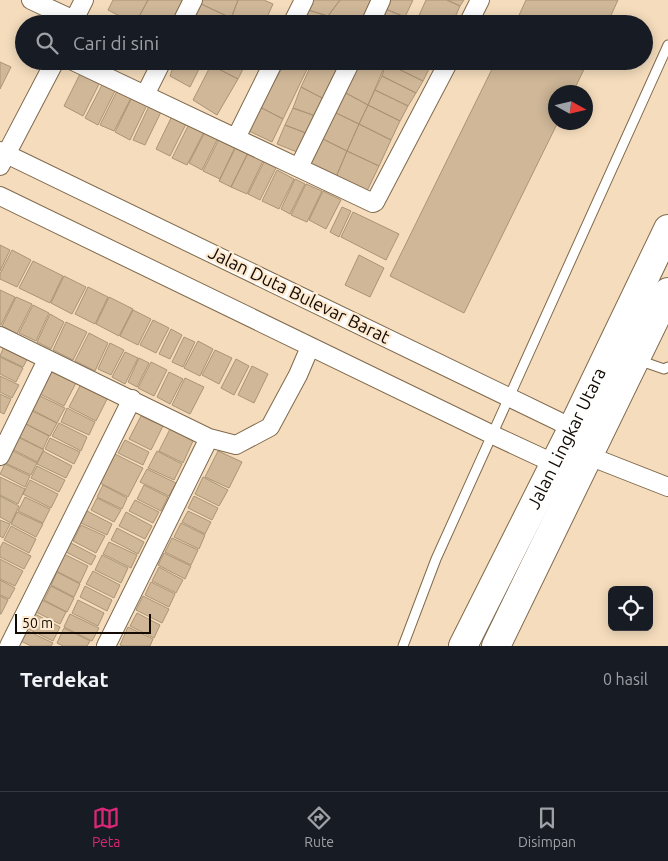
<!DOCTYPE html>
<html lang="id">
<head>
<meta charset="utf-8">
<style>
  :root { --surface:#171b24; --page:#20242c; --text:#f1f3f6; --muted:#9ea1a6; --line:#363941; --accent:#db2777 }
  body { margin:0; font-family:Ubuntu,sans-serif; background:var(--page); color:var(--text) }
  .controls { position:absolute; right:15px; bottom:15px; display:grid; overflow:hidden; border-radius:8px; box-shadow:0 2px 12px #0003 }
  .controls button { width:45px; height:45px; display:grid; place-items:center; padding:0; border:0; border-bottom:1px solid var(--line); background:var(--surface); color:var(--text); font:25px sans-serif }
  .compass { position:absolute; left:548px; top:85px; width:45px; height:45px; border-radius:50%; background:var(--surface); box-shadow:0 2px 12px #0003; rotate:98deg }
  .scale { position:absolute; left:15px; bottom:12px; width:136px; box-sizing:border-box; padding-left:5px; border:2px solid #130b03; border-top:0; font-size:14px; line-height:18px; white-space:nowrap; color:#130b03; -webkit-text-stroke:4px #feead0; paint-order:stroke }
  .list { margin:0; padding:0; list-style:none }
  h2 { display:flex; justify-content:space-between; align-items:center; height:65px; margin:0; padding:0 20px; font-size:21px }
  h2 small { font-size:16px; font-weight:400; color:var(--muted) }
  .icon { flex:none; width:28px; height:28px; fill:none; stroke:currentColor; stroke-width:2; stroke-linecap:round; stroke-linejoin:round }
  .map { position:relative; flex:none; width:668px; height:646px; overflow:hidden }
  .search { position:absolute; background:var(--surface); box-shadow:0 2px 12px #0003; left:15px; right:15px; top:15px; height:55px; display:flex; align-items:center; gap:12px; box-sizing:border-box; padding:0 18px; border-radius:28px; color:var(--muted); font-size:19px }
  .sheet { height:145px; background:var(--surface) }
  nav { display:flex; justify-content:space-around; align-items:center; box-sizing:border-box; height:70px; border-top:1px solid var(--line); background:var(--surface); font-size:14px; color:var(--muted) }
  nav a { display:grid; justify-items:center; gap:2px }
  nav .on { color:var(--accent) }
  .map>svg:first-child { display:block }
</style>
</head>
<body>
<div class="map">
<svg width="668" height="646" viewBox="0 0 668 646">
  <rect width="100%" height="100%" fill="#f4dcbc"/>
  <path fill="#cfb798" stroke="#ab9476" d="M113,0H148L135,24L108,10Z
    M148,0H185L174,24H135Z
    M201,0H238L231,18L199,3Z
    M238,0H264L273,4L264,24H234L230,22Z
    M313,0H340L328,16L308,10Z
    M340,0H375L362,24H348L328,16Z
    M388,0H413L405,17L383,8Z
    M426,0H447L460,6L452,24H426L417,20Z
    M447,0H464L460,6Z
    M526,0H618L607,24H515Z
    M199,3L231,18L229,24H199L191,20Z
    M383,8L405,17L403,24H377Z
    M308,10L328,16L325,24H298Z
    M328,16L348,24H325Z
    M175,61H203L190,87L170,76Z
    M213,61H247L238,79L211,65Z
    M286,61H306L310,63L283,119L260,107Z
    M313,61H348L326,100L301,87Z
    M359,61H382L386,63L368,105L344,92Z
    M387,61H433L423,81L386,63Z
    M496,61H588L573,92H556V122H558L464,313L390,276Z
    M0,62L11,67L0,89Z
    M386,63L423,81L416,93L382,76Z
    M211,65L238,79L217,115L193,100Z
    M80,74L99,84L83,116L64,106Z
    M382,76L416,93L408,106L375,90Z
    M103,83L116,89L98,125L85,118Z
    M301,87L326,100L321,118L293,108Z
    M375,90L408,106L400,121L368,105Z
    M117,91L131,98L114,131L100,125Z
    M344,92L368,105L359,124L334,112Z
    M132,97L147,105L130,140L115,132Z
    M368,105L400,121L391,140L359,124Z
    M149,106L161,112L145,145L133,140Z
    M260,107L283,119L272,142L249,131Z
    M293,108L321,118L311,135L285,125Z
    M334,112L359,124L347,151L321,138Z
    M172,116L186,124L170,156L156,149Z
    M189,124L204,132L187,165L172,158Z
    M359,124L391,140L379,166L347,151Z
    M285,125L311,135L302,154L277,144Z
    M205,132L218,138L202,170L189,163Z
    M321,138L347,151L336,177L309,164Z
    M219,139L235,147L220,179L203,171Z
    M236,147L248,153L231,187L219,181Z
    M347,151L379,166L367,191L336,177Z
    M248,153L263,161L247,194L231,187Z
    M264,162L276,168L260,200L248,194Z
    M277,170L294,179L279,209L262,201Z
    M295,179L305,184L290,214L281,209Z
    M306,184L322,191L307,222L291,215Z
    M323,191L341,200L326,229L309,220Z
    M342,207L351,211L339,237L330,232Z
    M353,212L399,234L386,260L341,237Z
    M0,245L10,250L0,271Z
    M12,250L31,260L17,287L0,279V274Z
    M359,255L384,268L370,297L345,285Z
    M33,261L63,276L50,303L19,288Z
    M64,276L86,287L72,314L51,303Z
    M88,287L108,297L95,324L75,314Z
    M0,290L15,297L1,325H0Z
    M16,297L32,304L17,334L2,326Z
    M109,297L133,309L119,336L96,324Z
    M33,305L49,313L36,341L19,333Z
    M133,310L151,319L138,345L120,336Z
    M50,314L64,322L51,349L37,342Z
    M153,320L169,328L156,353L140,345Z
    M66,322L87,332L73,360L53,350Z
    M171,329L182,335L170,359L159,354Z
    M89,333L108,343L95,371L75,361Z
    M184,337L195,342L183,367L172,362Z
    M198,341L213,349L200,376L184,368Z
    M110,343L124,350L111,375L98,369Z
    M5,344L29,356L23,367L0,356Z
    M215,350L232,358L219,384L202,375Z
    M125,352L138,358L125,384L112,377Z
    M0,357L23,368L16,382L0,374Z
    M139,358L149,363L137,387L128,382Z
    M236,359L249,366L234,395L221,388Z
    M151,362L167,370L154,396L138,388Z
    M252,366L268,374L254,403L238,395Z
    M53,369L77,381L64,406L40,394Z
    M169,372L183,379L170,404L157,397Z
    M0,376L19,385L12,398L0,392Z
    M185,378L204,387L190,414L172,405Z
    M81,384L108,397L96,421L69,407Z
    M0,394L11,399L4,414L0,412Z
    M38,395L65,408L57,423L31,409Z
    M67,408L95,422L89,435L61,422Z
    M30,410L57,423L50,436L24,423Z
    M141,416L163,426L151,450L129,439Z
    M24,423L49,436L43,449L17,436Z
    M59,423L87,437L81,451L52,436Z
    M170,429L193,441L183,463L159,451Z
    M18,437L44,450L37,462L12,449Z
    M50,438L80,452L74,464L45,449Z
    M125,440L149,452L143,465L118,453Z
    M11,450L37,463L31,475L5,463Z
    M43,451L72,466L66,478L37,464Z
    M157,451L182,464L174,480L148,468Z
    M218,451L242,462L229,488L205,477Z
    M115,454L143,468L128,497L100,483Z
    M5,464L30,476L25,487L0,474Z
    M37,466L65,480L59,492L31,478Z
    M147,469L176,483L169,496L140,482Z
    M0,477L25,489L18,504L0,495Z
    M203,477L228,490L219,506L195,494Z
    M30,480L58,494L51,508L23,494Z
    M103,485L127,498L122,509L97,497Z
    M144,485L168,497L161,511L137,499Z
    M0,496L19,506L11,523L0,517Z
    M194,496L218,508L212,520L188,508Z
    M25,497L50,509L43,523L18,511Z
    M97,498L121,510L114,522L91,510Z
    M135,500L159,512L153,523L129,511Z
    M87,511L112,524L107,535L81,523Z
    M188,511L211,522L205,534L182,522Z
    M17,512L43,524L36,537L11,524Z
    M126,512L152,526L145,539L119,526Z
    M0,520L10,524L3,538L0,536Z
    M181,523L205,535L199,549L174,537Z
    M81,525L105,536L96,553L73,541Z
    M11,526L36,539L29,553L4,540Z
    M117,528L144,542L138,554L111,540Z
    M172,538L198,550L191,565L165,552Z
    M3,542L31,556L24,569L0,557V548Z
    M109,542L137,555L131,568L103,554Z
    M71,543L96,556L91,565L66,552Z
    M164,553L191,566L185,579L158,565Z
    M64,554L88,566L80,583L56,571Z
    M102,555L128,568L121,583L95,570Z
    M0,559L23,571L15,586L0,579Z
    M159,567L183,580L176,593L152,581Z
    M93,571L120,585L114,598L86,584Z
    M57,572L80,584L74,597L51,585Z
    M0,580L15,588L9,599L0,595Z
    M151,582L175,594L169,607L145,595Z
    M51,586L74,598L67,612L44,600Z
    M85,586L112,600L107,611L80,597Z
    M0,596L8,600L1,614H0Z
    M143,596L169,609L162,623L136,610Z
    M42,600L66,612L60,624L36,612Z
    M78,600L104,613L98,626L72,613Z
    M137,613L160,625L154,638L130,626Z
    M35,614L60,627L53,641L28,629Z
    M70,614L99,628L92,641L64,627Z
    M128,627L153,639L150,646H123L120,645Z
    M64,628L90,641L87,646H63L57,643Z
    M26,630L53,643L51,646H31L21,641Z"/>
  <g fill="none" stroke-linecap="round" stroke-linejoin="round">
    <g stroke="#806a4d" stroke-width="11">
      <path id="service" d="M638,360L664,369L668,367
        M403,646L436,559L668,45"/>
    </g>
    <g stroke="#806a4d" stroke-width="20">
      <path id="minor" d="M31,0L74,20
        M72,24L84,0
        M181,24L193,0
        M292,24L304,0
        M370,24L381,0
        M468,24L480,0
        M73,61L373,203L375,202L449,61
        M145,95L162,61
        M236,138L274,61
        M0,151L558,421L572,429L581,432
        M0,166L55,61
        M299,167L351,61
        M0,196L493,435L564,468
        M0,336L209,438L236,445L270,427L298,375L310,347
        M0,456L47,360
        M589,456L668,487
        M9,646L132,399
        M106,646L209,438"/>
    </g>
    <g stroke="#806a4d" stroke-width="30">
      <g id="primary">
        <path id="s1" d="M463,646L572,429L668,229"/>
        <path d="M496,646L668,292"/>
      </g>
    </g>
    <use href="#service" stroke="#fff" stroke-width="9"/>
    <use href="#minor" stroke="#fff" stroke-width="18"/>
    <use href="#primary" stroke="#fff" stroke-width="28"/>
  </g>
  <g text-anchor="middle" stroke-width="4.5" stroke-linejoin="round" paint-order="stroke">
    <g font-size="18" fill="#130b03" stroke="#feead0">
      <text transform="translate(299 295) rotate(26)" y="6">Jalan Duta Bulevar Barat</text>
      <text dy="6" stroke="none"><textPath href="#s1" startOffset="232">Jalan Lingkar Utara</textPath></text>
    </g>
  </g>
</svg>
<div class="controls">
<button><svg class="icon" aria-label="locate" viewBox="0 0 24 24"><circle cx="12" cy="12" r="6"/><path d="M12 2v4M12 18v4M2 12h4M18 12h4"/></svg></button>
</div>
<svg class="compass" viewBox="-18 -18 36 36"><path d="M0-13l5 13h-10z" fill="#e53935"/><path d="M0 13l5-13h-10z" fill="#9ea1a6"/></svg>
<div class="scale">50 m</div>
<div class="search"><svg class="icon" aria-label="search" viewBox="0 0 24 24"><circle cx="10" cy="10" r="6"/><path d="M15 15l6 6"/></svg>Cari di sini</div>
</div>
<section class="sheet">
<h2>Terdekat<small>0 hasil</small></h2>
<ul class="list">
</ul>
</section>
<nav>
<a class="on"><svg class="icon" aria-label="map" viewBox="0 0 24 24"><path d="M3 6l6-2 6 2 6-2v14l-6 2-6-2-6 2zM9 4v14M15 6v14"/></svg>Peta</a>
<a><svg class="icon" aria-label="directions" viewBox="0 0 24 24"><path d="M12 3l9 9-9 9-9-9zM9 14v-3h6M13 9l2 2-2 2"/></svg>Rute</a>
<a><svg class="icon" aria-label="saved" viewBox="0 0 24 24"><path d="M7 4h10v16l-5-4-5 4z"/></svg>Disimpan</a>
</nav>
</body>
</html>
